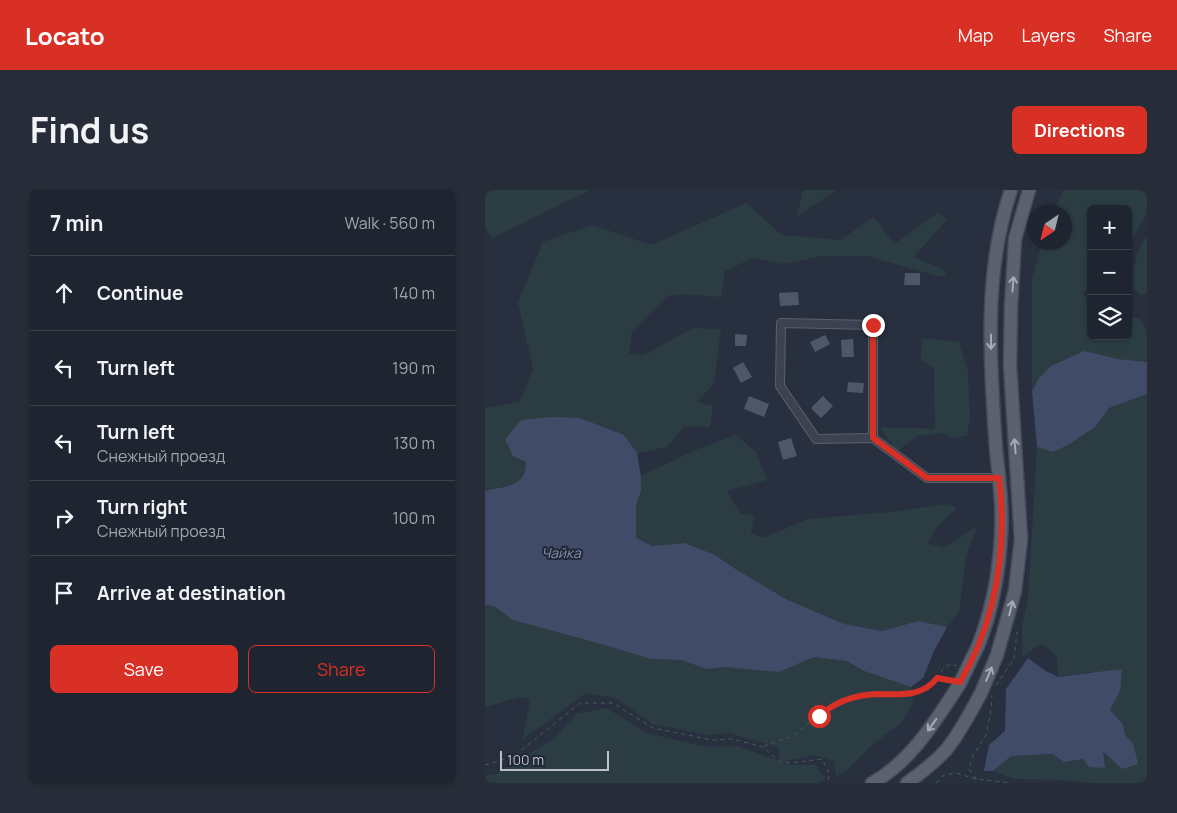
<!DOCTYPE html>
<html lang="en">
<head>
<meta charset="utf-8">
<style>
  :root { --surface:#1e2430; --page:#262c38; --text:#f1f3f6; --muted:#a1a4ab; --line:#3c414c; --accent:#d93025 }
  body { margin:0; font-family:Manrope,sans-serif; background:var(--page); color:var(--text) }
  .controls { position:absolute; right:15px; top:15px; display:grid; overflow:hidden; border-radius:8px; box-shadow:0 1px 4px #0004 }
  .controls button { width:45px; height:45px; display:grid; place-items:center; padding:0; border:0; border-bottom:1px solid var(--line); background:var(--surface); color:var(--text); font:25px sans-serif }
  .compass { position:absolute; left:542px; top:15px; width:45px; height:45px; border-radius:50%; background:var(--surface); box-shadow:0 1px 4px #0004; rotate:215deg }
  .scale { position:absolute; left:15px; bottom:12px; width:109px; box-sizing:border-box; padding-left:5px; border:2px solid #b9beca; border-top:0; font-size:14px; line-height:18px; white-space:nowrap; color:#b9beca; -webkit-text-stroke:4px #212735; paint-order:stroke }
  .stop { position:absolute; width:15px; height:15px; margin:-11px; border:4px solid #d93025; border-radius:50%; background:#fff }
  .stop.end { background:#d93025; border-color:#fff; box-shadow:0 1px 5px #0008 }
  .list { margin:0; padding:0; list-style:none }
  h2 { display:flex; justify-content:space-between; align-items:center; height:65px; margin:0; padding:0 20px; font-size:21px }
  h2 small { font-size:16px; font-weight:400; color:var(--muted) }
  .list li { display:grid; grid-template-columns:32px 1fr auto; gap:15px; align-items:center; box-sizing:border-box; height:75px; padding:0 20px; border-top:1px solid var(--line) }
  .list b { display:block; font-size:19px; white-space:nowrap }
  .list p { margin:0; font-size:16px; white-space:nowrap; color:var(--muted) }
  .list em { font-size:16px; font-style:normal; color:var(--muted) }
  .actions { display:flex; gap:10px; padding:15px 20px }
  .actions a { flex:1; padding:11px 0; border:1px solid var(--accent); border-radius:8px; text-align:center; font-size:18px; color:var(--accent) }
  .actions .main { background:var(--accent); color:#fff }
  .icon { flex:none; width:28px; height:28px; fill:none; stroke:currentColor; stroke-width:2; stroke-linecap:round; stroke-linejoin:round }
  .map { position:relative; flex:none; width:662px; height:593px; overflow:hidden; border-radius:8px }
  header { display:flex; align-items:center; gap:30px; box-sizing:border-box; height:70px; padding:0 25px; background:var(--accent); color:#fff }
  header strong { font-size:24px }
  nav { display:flex; gap:28px; margin-inline-start:auto; font-size:18px }
  .intro { display:flex; align-items:center; justify-content:space-between; box-sizing:border-box; height:120px; padding:0 30px }
  h1 { margin:0; font-size:35px }
  .button { padding:12px 22px; border-radius:8px; background:var(--accent); color:#fff; font-size:18px; font-weight:700 }
  main { display:flex; gap:30px; padding:0 30px }
  aside { flex:1; background:var(--surface); border-radius:8px; box-shadow:0 1px 4px #0004 }
  .map>svg:first-child { display:block }
</style>
</head>
<body>
<header>
<strong>Locato</strong>
<nav><a>Map</a><a>Layers</a><a>Share</a></nav>
</header>
<div class="intro"><h1>Find us</h1><a class="button">Directions</a></div>
<main>
<aside>
<h2>7 min<small>Walk · 560 m</small></h2>
<ul class="list">
<li><svg class="icon" aria-label="ahead" viewBox="0 0 24 24"><path d="M12 20V5M6 11l6-6 6 6"/></svg><div><b>Continue</b></div><em>140 m</em></li>
<li><svg class="icon" aria-label="left" viewBox="0 0 24 24"><path d="M17 20v-9H6M10 6l-5 5 5 5"/></svg><div><b>Turn left</b></div><em>190 m</em></li>
<li><svg class="icon" aria-label="left" viewBox="0 0 24 24"><path d="M17 20v-9H6M10 6l-5 5 5 5"/></svg><div><b>Turn left</b><p>Снежный проезд</p></div><em>130 m</em></li>
<li><svg class="icon" aria-label="right" viewBox="0 0 24 24"><path d="M7 20v-9h11M14 6l5 5-5 5"/></svg><div><b>Turn right</b><p>Снежный проезд</p></div><em>100 m</em></li>
<li><svg class="icon" aria-label="arrive" viewBox="0 0 24 24"><path d="M6 21V4h12l-3 4 3 4H6"/></svg><div><b>Arrive at destination</b></div></li>
</ul>
<div class="actions"><a class="main">Save</a><a>Share</a></div>
</aside>
<div class="map">
<svg width="662" height="593" viewBox="0 0 662 593">
  <rect width="100%" height="100%" fill="#283040"/>
  <path fill="#2b3d42" d="M0,0H105L7,48L0,38Z
    M318,0H352L312,26Z
    M579,0H662V22L643,57V19H606V99L596,102L606,112V146H643V127L655,129L662,142V172L633,169L554,188L547,201V90L557,53L580,52V22H568Z
    M261,13L297,45L355,50L389,27L409,54L453,23L462,29L429,67L461,81L460,86H453L382,66H336L297,74L268,68L240,81L236,107L198,104L182,106L147,141L144,164L158,166L208,138L236,139L229,194L212,212L228,216L225,237L200,236L182,257L152,263L139,245L95,228L41,272L42,281L34,292L0,301V218L35,212L48,178L33,113L58,52L107,35L167,55Z
    M662,46V104L656,105L649,99C648,79 649,62 662,46Z
    M437,148L474,152L483,182L485,229L482,246L469,248L456,243L432,246L412,261L394,237L450,239L449,179L436,169Z
    M662,204V593H607L576,590L529,589L508,581L525,566L568,564L579,572L598,569L619,578L618,561L648,553L641,546L637,533L625,520L635,501L605,482L573,487L572,468L560,455H554L539,466L537,463V435L543,410L552,257L568,262L583,255L610,237L624,218Z
    M251,245L271,262L282,290L242,301L255,323L269,326L266,343L278,348L323,329L407,322L462,314L472,318L452,337L442,353L459,358L492,336L481,367L474,422L462,437L432,431L397,441L359,434L301,409L252,380L230,365L200,353L167,356L151,348V314L156,301V286L210,260Z
    M0,415L9,416L28,430L123,456L166,469L196,470L222,479L239,477L294,482L329,467L362,471L379,481L426,497L428,513L416,533L389,553L364,578L351,587L349,571L329,565L296,572L306,575H330L340,588L334,593H0V586L11,584L70,548L91,524L121,518L162,543L221,557L252,556L295,571L293,557L243,543L223,545L168,534L130,508L101,503L38,549L45,509L34,507L0,517Z"/>
  <path fill="#404c67" d="M599,161L633,169L662,172V204L624,218L610,237L583,255L568,262L552,257L547,201L554,188L566,176Z
    M67,227L95,228L139,245L152,263L156,286V301L151,315V348L167,356L200,353L230,365L252,380L301,409L359,434L397,441L433,431L462,437L449,461L438,488L426,497L379,481L362,471L329,467L294,482L239,477L222,479L196,470L166,469L123,456L28,430L9,416L0,415V301C19,296 42,297 41,272L28,266L20,249L36,230Z
    M543,468L559,480L573,487L637,479L635,501L625,520L637,533L641,546L648,553L653,574L637,579L618,561L620,578L604,577L598,569L579,572L568,564L526,566L508,581H499L504,555L520,541L521,499Z"/>
  <path fill="#4f5668" d="M420,83H435V95H419Z
    M313,102L314,115L295,116L294,103Z
    M250,144L262,145L261,156H250Z
    M340,145L345,154L330,162L325,152Z
    M368,149L369,167H357L356,150Z
    M258,172L267,187L256,193L248,178Z
    M363,192L379,193L378,203L362,202Z
    M264,206L284,214L279,227L259,219Z
    M338,206L348,216L336,228L326,218Z
    M306,248L312,266L298,270L293,252Z"/>
  <g fill="none" stroke-linecap="round" stroke-linejoin="round">
    <g stroke="#5a606d" stroke-width="10">
      <path id="street" d="M296,133L388,135V248L331,249L295,196Z
        M388,248L442,288H514"/>
    </g>
    <g stroke="#464b59" stroke-width="15">
      <path id="primary" d="M493,456C507,421 514,384 516,346C518,317 514,288 511,259C505,173 498,83 526,0
        M512,465L530,401L536,349L525,175L526,117L530,49L544,0
        M387,593C426,572 451,530 474,495
        M422,593C436,583 449,573 461,560C475,543 485,523 496,503"/>
    </g>
    <path stroke="#4a5a5f" stroke-width="1" stroke-dasharray="4 4" stroke-linecap="butt" d="M452,489L466,490
      M511,495L529,469L532,442
      M279,556L308,546L346,515L364,508L390,504L411,505L432,502L447,495L459,478L466,474L472,476
      M0,575L28,567L95,513H128L168,538L227,550L247,549L278,557L295,572L306,573L337,569L345,585L341,593
      M491,589L484,579L487,567L501,545L506,520L507,505
      M451,593L459,585L471,583L491,589L527,593"/>
    <use href="#street" stroke="#3c4250" stroke-width="8"/>
    <use href="#primary" stroke="#5a616f" stroke-width="12"/>
    <g stroke="#464b59" stroke-width="15" stroke-linecap="butt">
      <path id="primary-bridge" d="M474,495L493,456
        M496,503L512,465"/>
    </g>
    <use href="#primary-bridge" stroke="#5a616f" stroke-width="12"/>
  </g>
  <defs><path id="oneway-shaft" d="M-6 0H5M1.5-3L5.5 0L1.5 3" fill="none" stroke-width="1.6" stroke-linecap="round" stroke-linejoin="round" transform="scale(1.25)"/></defs>
  <g stroke="#a6abb8">
    <use href="#oneway-shaft" transform="translate(528 94) rotate(-86)"/>
    <use href="#oneway-shaft" transform="translate(506 152) rotate(90)"/>
    <use href="#oneway-shaft" transform="translate(530 256) rotate(-95)"/>
    <use href="#oneway-shaft" transform="translate(526 418) rotate(-76)"/>
    <use href="#oneway-shaft" transform="translate(504 484) rotate(-67)"/>
    <use href="#oneway-shaft" transform="translate(447 535) rotate(126)"/>
  </g>
  <g fill="none" stroke-linecap="round" stroke-linejoin="round">
    <path stroke="#d93025" stroke-width="6" d="M334,526C350,512 370,505 391,504C413,504 437,508 452,488L475,492C482,479 489,467 494,454C515,402 521,343 514,288H442L388,248V135"/>
  </g>
  <g text-anchor="middle" stroke-width="4" stroke-linejoin="round" paint-order="stroke">
    <g font-size="14" font-style="italic" fill="#8390af" stroke="#212735">
      <text x="76" y="368">Чайка</text>
    </g>
  </g>
</svg>
<div class="controls">
<button>+</button>
<button>−</button>
<button><svg class="icon" aria-label="layers" viewBox="0 0 24 24"><path d="M12 4l9 5-9 5-9-5zM3 14l9 5 9-5"/></svg></button>
</div>
<svg class="compass" viewBox="-18 -18 36 36"><path d="M0-13l5 13h-10z" fill="#e53935"/><path d="M0 13l5-13h-10z" fill="#a1a4ab"/></svg>
<div class="scale">100 m</div>
<div class="stop" style="left:334px;top:526px"></div>
<div class="stop end" style="left:388px;top:135px"></div>
</div>
</main>
</body>
</html>
